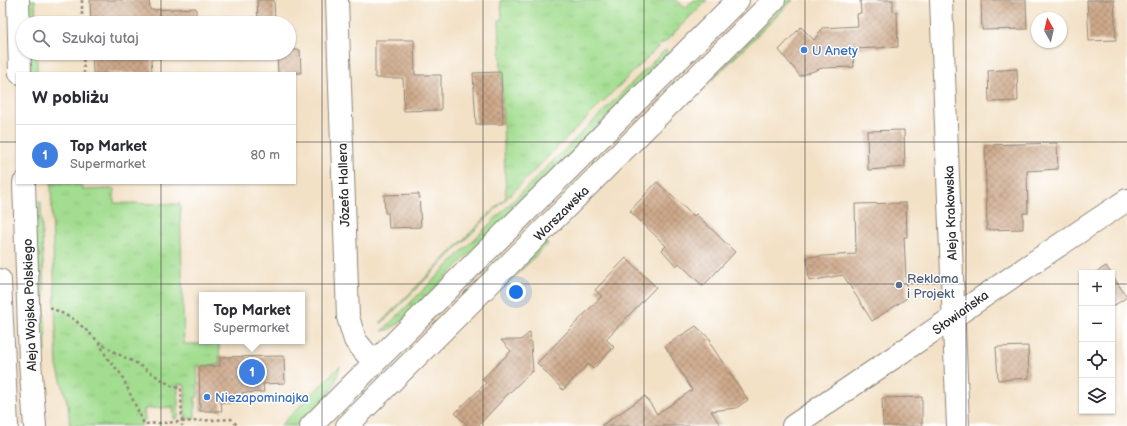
<!DOCTYPE html>
<html lang="pl">
<head>
<meta charset="utf-8">
<style>
  :root { --surface:#fff; --page:#f2f2f3; --text:#2b2b33; --muted:#7c7c81; --line:#e1e1e2; --accent:#0f766e }
  body { margin:0; font-family:"Balsamiq Sans",sans-serif; background:var(--page); color:var(--text) }
  .controls { position:absolute; right:12px; bottom:12px; display:grid; overflow:hidden; border-radius:0px; box-shadow:0 1px 3px #0004 }
  .controls button { width:36px; height:36px; display:grid; place-items:center; padding:0; border:0; border-bottom:1px solid var(--line); background:var(--surface); color:var(--text); font:20px sans-serif }
  .compass { position:absolute; left:1031px; top:12px; width:36px; height:36px; border-radius:50%; background:var(--surface); box-shadow:0 1px 3px #0004; rotate:352deg }
  .you { position:absolute; left:516px; top:292px; width:14px; height:14px; margin:-10px; border:3px solid #fff; border-radius:50%; background:#1a73e8; box-shadow:0 0 0 6px #1a73e833 }
  .badge { display:grid; place-items:center; width:26px; height:26px; border-radius:50%; background:var(--accent); color:#fff; font-size:13px; font-weight:700 }
  .pin { position:absolute; translate:-50% -50%; border:2px solid #fff; box-shadow:0 1px 4px #0006 }
  .popup { position:absolute; left:199px; top:292px; width:106px; height:52px; box-sizing:border-box; display:grid; place-content:center; border-radius:0px; background:var(--surface); filter:drop-shadow(0 1px 3px #0005); font-size:13px; white-space:nowrap; color:var(--muted) }
  .popup b { font-size:15px; color:var(--text) }
  .popup::after { content:''; position:absolute; left:50%; top:100%; margin-left:-8px; border:8px solid transparent; border-top-color:var(--surface) }
  .list { margin:0; padding:0; list-style:none }
  h2 { display:flex; justify-content:space-between; align-items:center; height:52px; margin:0; padding:0 16px; font-size:17px }
  h2 small { font-size:13px; font-weight:400; color:var(--muted) }
  .list li { display:grid; grid-template-columns:26px 1fr auto; gap:12px; align-items:center; box-sizing:border-box; height:60px; padding:0 16px; border-top:1px solid var(--line) }
  .list b { display:block; font-size:15px; white-space:nowrap }
  .list p { margin:0; font-size:13px; white-space:nowrap; color:var(--muted) }
  .list em { font-size:13px; font-style:normal; color:var(--muted) }
  .icon { flex:none; width:22px; height:22px; fill:none; stroke:currentColor; stroke-width:2; stroke-linecap:round; stroke-linejoin:round }
  .map { position:relative; flex:none; width:1127px; height:426px; overflow:hidden }
  .search { position:absolute; background:var(--surface); box-shadow:0 1px 3px #0004; left:16px; top:16px; width:280px; height:44px; display:flex; align-items:center; gap:10px; box-sizing:border-box; padding:0 14px; border-radius:22px; color:var(--muted); font-size:15px }
  .panel { position:absolute; background:var(--surface); box-shadow:0 1px 3px #0004; left:16px; top:72px; width:280px; height:112px; border-radius:0px }
  .map>svg:first-child { display:block }
</style>
</head>
<body>
<div class="map">
<svg width="1127" height="426" viewBox="0 0 1127 426">
  <defs>
    <pattern id="grass-tufts" width="24" height="20" patternUnits="userSpaceOnUse"><rect width="24" height="20" fill="#a3dd90"/><path d="M3 7l-1-3M5 7V3M7 7l1-3M15 17l-1-3M17 17v-4M19 17l1-3" fill="none" stroke="#8cbe7c"/></pattern>
    <pattern id="building-cross-hatch" width="8" height="8" patternUnits="userSpaceOnUse"><rect width="8" height="8" fill="#cea98a"/><path d="M0 0l8 8M0 8l8-8" fill="none" stroke="#a78a71"/></pattern>
  </defs>
  <rect width="100%" height="100%" fill="#fff"/>
  <filter id="ink" filterUnits="userSpaceOnUse"><feTurbulence type="fractalNoise" baseFrequency=".025" numOctaves="2"/><feDisplacementMap in="SourceGraphic" scale="8" xChannelSelector="R" yChannelSelector="G"/><feConvolveMatrix kernelMatrix="1 2 1 2 8 2 1 2 1" color-interpolation-filters="sRGB"/></filter>
  <filter id="wash" filterUnits="userSpaceOnUse"><feTurbulence type="fractalNoise" baseFrequency=".012" numOctaves="4" result="noise"/><feDisplacementMap in="SourceGraphic" scale="16" xChannelSelector="R" yChannelSelector="G"/><feGaussianBlur stdDeviation="0.9" result="paint"/><feColorMatrix in="noise" values="0 0 0 0 0 0 0 0 0 0 0 0 0 0 0 0 0 1.4 0 .05"/><feComposite in="paint" operator="in"/></filter>
  <g filter="url(#wash)">
    <rect width="100%" height="100%" fill="#f3e1c6"/>
    <path fill="url(#grass-tufts)" stroke="#67845e" d="M28,0H35L36,23H29Z
      M501,0H677L685,8L694,0H707L665,42L661,44L383,322L380,323L506,197L499,20L502,19Z
      M789,0H793L700,92L702,88Z
      M665,50L670,53L400,323L388,330L382,331Z
      M30,53H37V73H31Z
      M51,183H82L83,190L114,189V203L180,204L184,344H219L220,365L197,366L198,397H195V418L185,419V385L178,384V418L174,419L173,407L144,409L145,420L141,421L142,426H70L68,405L57,366Z
      M35,202H41L46,351H40Z
      M544,243L548,244L504,287V284Z
      M340,366C333,398 319,405 296,426H280Z"/>
    <g id="blocks">
      <path fill="url(#building-cross-hatch)" d="M90,0H149L150,10L196,8V23H91Z
        M257,0H274L275,21H258Z
        M860,0H893V12L897,11L898,47L853,49L854,67L822,68L800,76L779,50L801,27L814,40L822,28L858,26L857,14L861,13Z
        M981,0H1026L1027,29L982,30Z
        M1087,0H1114L1116,40L1089,41Z
        M375,40H414L415,75H441V110L404,111L403,78H375Z
        M289,50H300L301,73H278L277,53H289Z
        M92,53H197V57L151,59L152,73H93Z
        M1017,69L1018,101L989,102L988,71Z
        M501,72L503,124H476L473,73Z
        M904,130L905,167L868,170L867,131Z
        M1057,143L1058,169L1027,171L1028,213H1023V229L987,230L985,145Z
        M657,182L688,211L694,216L696,214L735,252L703,286L679,263L676,266L662,250L666,246L630,211Z
        M419,194L421,227L389,228L388,213H385L384,195Z
        M906,203L907,237H904L907,298L872,321L843,275L809,281L807,257L856,254L855,204Z
        M626,258L656,287L606,339L614,347L593,369L588,364L563,390L537,363L602,296L595,290Z
        M1106,266L1111,273H1095Z
        M1112,275L1127,297L1112,307Z
        M696,326L711,340L709,342L748,400L736,408L711,411L721,426H601L645,396L657,414L692,390L665,346Z
        M530,332L533,372L532,371L506,396L478,426H468L455,413L486,383L482,379L511,351L501,340H521Z
        M1028,346L1029,378L998,380L996,347Z
        M284,356L285,383L263,384L264,392L242,393L243,402H221L222,411H200L199,366H220V357Z
        M922,397V426H883L882,398Z"/>
    </g>
  </g>
  <g filter="url(#ink)">
    <use href="#blocks" fill-opacity="0" stroke="#8f8678" stroke-width="1"/>
    <g fill="none" stroke-linecap="round" stroke-linejoin="round">
      <g stroke="#8f8678" stroke-width="24">
        <path id="minor" d="M337,0L348,317L355,340L374,363
          M941,0L958,426
          M793,426C904,351 1015,274 1127,200"/>
      </g>
      <g stroke="#8f8678" stroke-width="24">
        <path id="tertiary" d="M18,0L20,73
          M24,183L30,361L35,426
          M0,280L7,426
          M311,426L738,0
          M347,426L774,0"/>
      </g>
      <path stroke="#8f8678" stroke-width="2.5" stroke-dasharray="3 3" stroke-linecap="butt" d="M82,0V23
        M83,53L84,73
        M50,307L75,320L99,342L116,353L136,363L173,387L181,388L182,426
        M99,342L107,358L121,374L144,424L231,419L238,426"/>
      <use href="#minor" stroke="#fff" stroke-width="22"/>
      <use href="#tertiary" stroke="#fff" stroke-width="22"/>
    </g>
  </g>
  <path fill="none" stroke="#2b2b2b" stroke-width="1" stroke-opacity="0.55" d="M161,0V23M322,0V426M483,0V426M644,0V426M805,0V426M966,0V426M161,53V73M0,142H17M295,142H1127M161,183V426M0,284H1082M1112,284H1127"/>
  <g fill="#3f7fe0" stroke="#fff" stroke-width="1.5">
    <circle cx="804" cy="50" r="4"/>
    <circle cx="207" cy="397" r="4"/>
  </g>
  <circle fill="#5c6f8a" stroke="#fff" stroke-width="1.5" cx="899" cy="285" r="4"/>
  <g text-anchor="middle" stroke-width="3" stroke-linejoin="round" paint-order="stroke">
    <g font-size="13" fill="#366cbe" stroke="#fff" text-anchor="start">
      <text x="812" y="55">U Anety</text>
      <text x="215" y="402">Niezapominajka</text>
    </g>
    <g font-size="13" fill="#2b2b2b" stroke="#fff">
      <text transform="translate(343 185) rotate(-92)" y="5">Józefa Hallera</text>
      <text transform="translate(561 213) rotate(-45)" y="5">Warszawska</text>
      <text transform="translate(950 213) rotate(-92)" y="5">Aleja Krakowska</text>
      <text transform="translate(29 305) rotate(-92)" y="5">Aleja Wojska Polskiego</text>
      <text transform="translate(960 312) rotate(-36)" y="5">Słowiańska</text>
    </g>
    <g font-size="13" fill="#4e5e75" stroke="#fff" text-anchor="start">
      <text x="907" y="283">Reklama<tspan x="907" dy="15">i Projekt</tspan></text>
    </g>
  </g>
</svg>
<div class="controls">
<button>+</button>
<button>−</button>
<button><svg class="icon" aria-label="locate" viewBox="0 0 24 24"><circle cx="12" cy="12" r="6"/><path d="M12 2v4M12 18v4M2 12h4M18 12h4"/></svg></button>
<button><svg class="icon" aria-label="layers" viewBox="0 0 24 24"><path d="M12 4l9 5-9 5-9-5zM3 14l9 5 9-5"/></svg></button>
</div>
<svg class="compass" viewBox="-18 -18 36 36"><path d="M0-13l5 13h-10z" fill="#e53935"/><path d="M0 13l5-13h-10z" fill="#7c7c81"/></svg>
<div class="you"></div>
<div class="pin badge" style="left:252px;top:372px;background:#3f7fe0">1</div>
<div class="popup"><b>Top Market</b>Supermarket</div>
<div class="search"><svg class="icon" aria-label="search" viewBox="0 0 24 24"><circle cx="10" cy="10" r="6"/><path d="M15 15l6 6"/></svg>Szukaj tutaj</div>
<section class="panel">
<h2>W pobliżu<small></small></h2>
<ul class="list">
<li><span class="badge" style="background:#3f7fe0">1</span><div><b>Top Market</b><p>Supermarket</p></div><em>80 m</em></li>
</ul>
</section>
</div>
</body>
</html>
